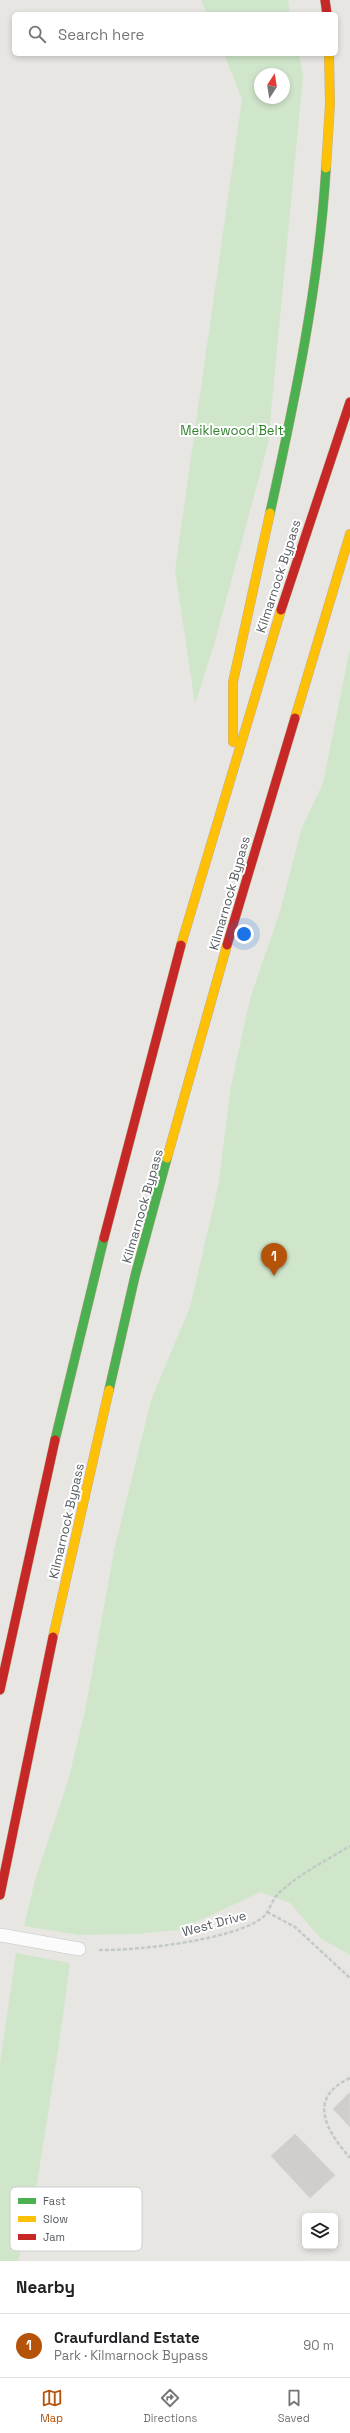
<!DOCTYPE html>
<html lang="en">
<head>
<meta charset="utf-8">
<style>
  :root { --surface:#fff; --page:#f2f2f2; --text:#202124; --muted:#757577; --line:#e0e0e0; --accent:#b45309 }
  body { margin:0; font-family:"Space Grotesk",sans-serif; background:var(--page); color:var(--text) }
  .controls { position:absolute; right:12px; bottom:12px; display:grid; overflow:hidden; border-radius:6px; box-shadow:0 2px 6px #0003 }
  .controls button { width:36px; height:36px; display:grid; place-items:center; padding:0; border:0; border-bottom:1px solid var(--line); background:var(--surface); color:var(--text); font:20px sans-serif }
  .compass { position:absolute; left:254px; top:68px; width:36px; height:36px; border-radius:50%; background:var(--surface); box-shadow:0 2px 6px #0003; rotate:12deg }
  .you { position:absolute; left:244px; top:934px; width:14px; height:14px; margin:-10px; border:3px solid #fff; border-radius:50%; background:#1a73e8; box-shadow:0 0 0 6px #1a73e833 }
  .badge { display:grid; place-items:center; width:26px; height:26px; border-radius:50%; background:var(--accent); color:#fff; font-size:13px; font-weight:700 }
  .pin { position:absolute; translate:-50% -33px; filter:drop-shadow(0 1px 2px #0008) }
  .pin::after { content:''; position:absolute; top:21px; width:14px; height:12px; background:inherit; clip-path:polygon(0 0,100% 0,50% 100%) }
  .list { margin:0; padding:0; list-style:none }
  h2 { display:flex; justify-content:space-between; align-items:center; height:52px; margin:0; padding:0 16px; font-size:17px }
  h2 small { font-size:13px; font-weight:400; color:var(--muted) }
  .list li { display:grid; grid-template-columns:26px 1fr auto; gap:12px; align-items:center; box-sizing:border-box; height:64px; padding:0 16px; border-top:1px solid var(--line) }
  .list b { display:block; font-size:15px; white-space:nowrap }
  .list p { margin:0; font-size:13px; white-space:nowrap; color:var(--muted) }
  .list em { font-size:13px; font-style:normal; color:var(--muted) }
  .icon { flex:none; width:22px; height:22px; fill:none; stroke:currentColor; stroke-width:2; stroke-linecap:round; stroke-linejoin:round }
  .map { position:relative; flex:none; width:350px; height:2261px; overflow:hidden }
  .search { position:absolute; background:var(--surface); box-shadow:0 2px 6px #0003; left:12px; right:12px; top:12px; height:44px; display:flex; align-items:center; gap:10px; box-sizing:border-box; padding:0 14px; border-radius:6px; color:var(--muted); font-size:15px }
  .sheet { height:116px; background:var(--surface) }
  nav { display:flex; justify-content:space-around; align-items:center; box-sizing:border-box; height:56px; border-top:1px solid var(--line); background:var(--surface); font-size:11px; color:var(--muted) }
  nav a { display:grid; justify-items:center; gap:2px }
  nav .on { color:var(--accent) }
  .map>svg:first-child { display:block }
</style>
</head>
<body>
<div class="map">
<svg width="350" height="2261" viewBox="0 0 350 2261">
  <rect width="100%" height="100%" fill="#e8e6e2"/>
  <path fill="#d0e6cb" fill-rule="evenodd" d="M201,0H288L290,14H207Z
    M224,54H299L303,76L268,444L214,645L195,704L175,570L242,99ZM260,74H284V98H260Z
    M350,648V1955L320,1938L290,1903L261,1892L179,1930L137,1934L79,1935L24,1926L35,1880L68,1781L85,1711L114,1551L151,1400L190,1307L218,1187L231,1086L250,999L280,911L301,830L323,783Z
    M16,1953L70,1963L59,2044L32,2215L18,2261H0V2063Z"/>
  <path fill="#d0cecc" stroke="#d8d5d1" d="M350,2092V2127L333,2109Z
    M295,2134L335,2175L310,2198L271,2156Z"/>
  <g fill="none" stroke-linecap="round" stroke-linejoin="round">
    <g stroke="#c4c5c5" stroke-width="14">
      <path id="lane" d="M0,1935L79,1949"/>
    </g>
    <g stroke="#bfac90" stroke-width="10">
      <path id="fast" d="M270,513C295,399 319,286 326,168
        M109,1390L135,1276L167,1158
        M55,1440L104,1238"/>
    </g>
    <g stroke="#bfac90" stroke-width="10">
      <path id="slow" d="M326,168L330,104L329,54
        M295,718L350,534
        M233,742V682L270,513
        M181,945L281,610
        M167,1158L227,945
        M53,1637L109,1390"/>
    </g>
    <g stroke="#bfac90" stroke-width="10">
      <path id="jam" d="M325,0L327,14
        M281,610L350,402
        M227,945L295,718
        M104,1238L181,945
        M0,1690L55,1440
        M0,1895L53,1637"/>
    </g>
    <path stroke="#c3cac6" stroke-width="2.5" stroke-dasharray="4 2" stroke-linecap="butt" d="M267,1912L295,1927L350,1978
      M99,1950C136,1951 233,1940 262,1918C270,1912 271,1900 279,1893C299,1874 327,1860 350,1846
      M350,2078C305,2099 328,2132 350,2158"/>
    <use href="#lane" stroke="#fcfbfb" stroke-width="13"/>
    <use href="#fast" stroke="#4caf50" stroke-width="9"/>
    <use href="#slow" stroke="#ffc107" stroke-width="9"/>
    <use href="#jam" stroke="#c62828" stroke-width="9"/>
  </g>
  <g text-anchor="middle" stroke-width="4" stroke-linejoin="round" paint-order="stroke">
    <g font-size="13" fill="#32822e" stroke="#fff">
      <text x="232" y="435">Meiklewood Belt</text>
    </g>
    <g font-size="13" fill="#575c61" stroke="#fff">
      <text transform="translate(278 576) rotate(-72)" y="5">Kilmarnock Bypass</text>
      <text transform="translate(229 893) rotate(-74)" y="5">Kilmarnock Bypass</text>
      <text transform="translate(142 1206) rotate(-74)" y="5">Kilmarnock Bypass</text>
      <text transform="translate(66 1521) rotate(-77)" y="5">Kilmarnock Bypass</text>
      <text transform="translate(214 1923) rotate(-15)" y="5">West Drive</text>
    </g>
  </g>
  <rect x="10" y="2187" width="132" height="64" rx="6" fill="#fff" stroke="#cdced0" stroke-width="1"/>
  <rect x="18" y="2198" width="18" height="6" fill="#4caf50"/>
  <rect x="18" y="2216" width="18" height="6" fill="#ffc107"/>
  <rect x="18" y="2234" width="18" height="6" fill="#c62828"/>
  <g font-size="11" fill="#575c61">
    <text x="43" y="2205">Fast</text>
    <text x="43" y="2223">Slow</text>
    <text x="43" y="2241">Jam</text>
  </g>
</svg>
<div class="controls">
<button><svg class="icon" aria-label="layers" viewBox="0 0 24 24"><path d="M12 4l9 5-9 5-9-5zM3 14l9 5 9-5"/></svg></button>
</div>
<svg class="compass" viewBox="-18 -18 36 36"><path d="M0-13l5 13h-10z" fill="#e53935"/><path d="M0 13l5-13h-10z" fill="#757577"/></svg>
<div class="you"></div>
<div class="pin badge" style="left:274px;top:1276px">1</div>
<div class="search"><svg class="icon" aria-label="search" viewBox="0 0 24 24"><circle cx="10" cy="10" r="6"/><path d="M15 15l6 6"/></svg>Search here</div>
</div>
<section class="sheet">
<h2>Nearby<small></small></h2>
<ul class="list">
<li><span class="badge">1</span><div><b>Craufurdland Estate</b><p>Park · Kilmarnock Bypass</p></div><em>90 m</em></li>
</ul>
</section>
<nav>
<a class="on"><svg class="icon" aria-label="map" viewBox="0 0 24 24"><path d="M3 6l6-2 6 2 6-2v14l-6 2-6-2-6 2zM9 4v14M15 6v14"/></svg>Map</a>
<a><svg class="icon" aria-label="directions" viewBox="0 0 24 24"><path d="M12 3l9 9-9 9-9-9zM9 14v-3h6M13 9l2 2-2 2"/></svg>Directions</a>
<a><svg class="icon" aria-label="saved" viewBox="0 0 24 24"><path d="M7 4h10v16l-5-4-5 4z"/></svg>Saved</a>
</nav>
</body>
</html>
